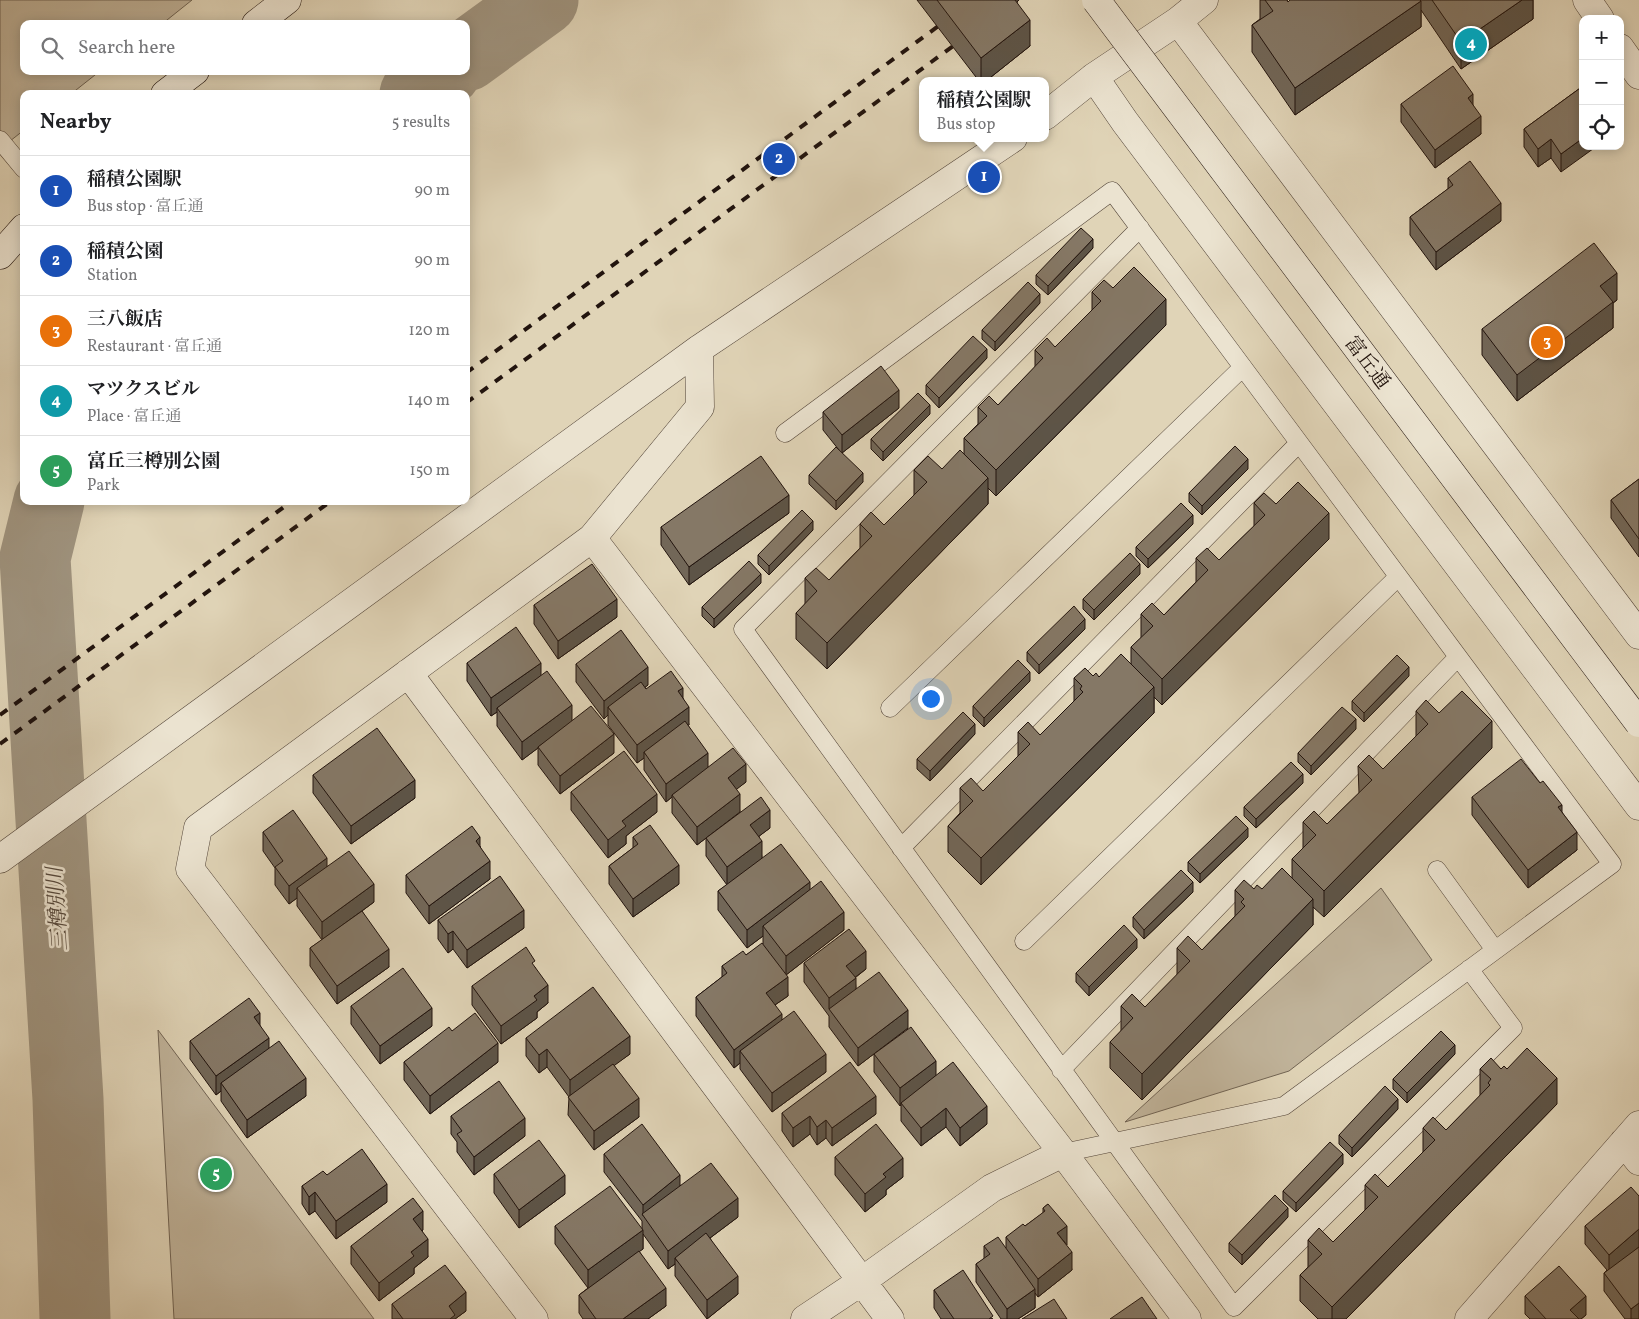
<!DOCTYPE html>
<html lang="en">
<head>
<meta charset="utf-8">
<style>
  :root { --surface:#fff; --page:#f6f6f6; --text:#202124; --muted:#757577; --line:#e0e0e0; --accent:#7c3aed }
  body { margin:0; font-family:Vollkorn,"Noto Serif JP",serif; background:var(--page); color:var(--text) }
  .controls { position:absolute; right:15px; top:15px; display:grid; overflow:hidden; border-radius:10px; box-shadow:0 2px 12px #0003 }
  .controls button { width:45px; height:45px; display:grid; place-items:center; padding:0; border:0; border-bottom:1px solid var(--line); background:var(--surface); color:var(--text); font:25px sans-serif }
  .you { position:absolute; left:930px; top:698px; width:18px; height:18px; margin:-12px; border:4px solid #fff; border-radius:50%; background:#1a73e8; box-shadow:0 0 0 8px #1a73e833 }
  .badge { display:grid; place-items:center; width:32px; height:32px; border-radius:50%; background:var(--accent); color:#fff; font-size:16px; font-weight:700 }
  .pin { position:absolute; translate:-50% -50%; border:2px solid #fff; box-shadow:0 1px 5px #0006 }
  .popup { position:absolute; left:919px; top:77px; width:130px; height:65px; box-sizing:border-box; display:grid; place-content:center; border-radius:10px; background:var(--surface); filter:drop-shadow(0 1px 4px #0005); font-size:16px; white-space:nowrap; color:var(--muted) }
  .popup b { font-size:19px; color:var(--text) }
  .popup::after { content:''; position:absolute; left:50%; top:100%; margin-left:-10px; border:10px solid transparent; border-top-color:var(--surface) }
  .list { margin:0; padding:0; list-style:none }
  h2 { display:flex; justify-content:space-between; align-items:center; height:65px; margin:0; padding:0 20px; font-size:21px }
  h2 small { font-size:16px; font-weight:400; color:var(--muted) }
  .list li { display:grid; grid-template-columns:32px 1fr auto; gap:15px; align-items:center; box-sizing:border-box; height:70px; padding:0 20px; border-top:1px solid var(--line) }
  .list b { display:block; font-size:19px; white-space:nowrap }
  .list p { margin:0; font-size:16px; white-space:nowrap; color:var(--muted) }
  .list em { font-size:16px; font-style:normal; color:var(--muted) }
  .icon { flex:none; width:28px; height:28px; fill:none; stroke:currentColor; stroke-width:2; stroke-linecap:round; stroke-linejoin:round }
  .map { position:relative; flex:none; width:1639px; height:1319px; overflow:hidden }
  .search { position:absolute; background:var(--surface); box-shadow:0 2px 12px #0003; left:20px; top:20px; width:450px; height:55px; display:flex; align-items:center; gap:12px; box-sizing:border-box; padding:0 18px; border-radius:10px; color:var(--muted); font-size:19px }
  .panel { position:absolute; background:var(--surface); box-shadow:0 2px 12px #0003; left:20px; top:90px; width:450px; height:415px; border-radius:10px }
  .map>svg:first-child { display:block }
</style>
</head>
<body>
<div class="map">
<svg width="1639" height="1319" viewBox="0 0 1639 1319">
  <rect width="100%" height="100%" fill="#e0d4b7"/>
  <filter id="stains"><feTurbulence type="fractalNoise" baseFrequency=".004" numOctaves="4"/><feColorMatrix values="0 0 0 0 .2 0 0 0 0 .09 0 0 0 0 .02 0 0 0 .5 -.17"/></filter>
  <radialGradient id="worn" r=".72"><stop offset=".6" stop-color="#630" stop-opacity="0"/><stop offset="1" stop-color="#630" stop-opacity=".3"/></radialGradient>
  <path fill="#c0b39a" stroke="#716454" d="M0,0H192L162,24H24V71H100L71,94H24V130L0,149Z
    M1381,888L1432,960L1289,1071L1125,1122Z
    M158,1030L374,1319H174Z"/>
  <g fill="none" stroke-linecap="round" stroke-linejoin="round">
    <path stroke="#9f937e" stroke-width="71" d="M466,56L543,0
      M415,94L446,71
      M49,501L35,558L68,1099L75,1319"/>
    <g stroke="#524438" stroke-width="19">
      <path id="lane" d="M0,140L24,169
        M1140,228L743,629L1234,1307L1513,1028L1469,969
        M785,433L1112,191L1612,864L1284,1106L1063,1153
        M890,708L1243,367
        M901,848L1299,443
        M1437,870L1495,950
        M1024,941L1398,577
        M1061,1070L1458,657"/>
    </g>
    <g stroke="#524438" stroke-width="29">
      <path id="street" d="M1587,0L1600,19
        M1178,21L1639,635
        M1620,48L1639,75
        M1094,77L1125,122L1639,806
        M1045,116L1094,77L1178,21L1204,0
        M592,538L1063,1153L1187,1319
        M408,673L890,1319
        M0,859L699,349L1013,138
        M1624,1142L1639,1161
        M534,1319L190,869L198,828L592,538L700,407L699,349
        M805,1319L862,1281L992,1188L1063,1153
        M1469,1319L1639,1125"/>
    </g>
    <g stroke="#22140e" stroke-width="29">
      <path id="secondary" d="M256,24L287,0
        M165,94L195,71
        M0,255L24,228"/>
    </g>
    <use href="#lane" stroke="#ebe3d0" stroke-width="18"/>
    <use href="#street" stroke="#ebe3d0" stroke-width="28"/>
    <use href="#secondary" stroke="#ebe3d0" stroke-width="28"/>
    <path stroke="#22140e" stroke-width="4" stroke-dasharray="9 9" stroke-linecap="butt" d="M466,373L948,19
      M466,403L964,38
      M0,715L292,501
      M0,744L331,501"/>
    <g stroke="#22140e" stroke-width="29" stroke-linecap="butt">
      <path id="secondary-bridge" d="M1096,0L1639,723"/>
    </g>
    <use href="#secondary-bridge" stroke="#ebe3d0" stroke-width="28"/>
  </g>
  <path fill="#726758" stroke="#22140e" d="M917,0H1019L1017,2L1030,46L986,81H979Z
    M1260,0H1287L1288,2L1290,0H1533V19L1461,69L1421,10V27L1295,115L1252,52V25L1260,19Z
    M1583,86L1561,172L1551,158L1538,167L1524,147V129Z
    M1401,104L1473,105L1481,134L1435,168L1401,122Z
    M1448,178L1501,221L1436,270L1410,235V217L1448,189Z
    M1093,248L1048,295L1036,284V275Z
    M1113,288L1166,325L996,496L988,488V504L827,669L796,639V613L805,604V578L829,580L860,548V524L884,525L914,495V470L942,469L964,455V438L978,424V407L998,405L1035,367V350L1055,347L1092,310V292Z
    M1617,300L1613,303V328L1517,401L1482,355V329Z
    M1040,303L995,351L982,339V330Z
    M987,358L939,408L926,394V385Z
    M899,408L842,453L863,482L836,510L809,484V475L839,450L823,430V412Z
    M930,414L883,461L871,449V439Z
    M1248,469L1202,515L1189,502V493Z
    M1639,479V557L1611,518V500Z
    M1254,503L1276,504L1329,539L1162,705L1154,697V713L981,885L948,852V826L960,813V788L983,791L1018,756V732L1040,735L1074,701V678L1093,676L1099,677L1131,664V647L1141,638V614L1164,615L1196,582V558L1219,560L1254,526Z
    M789,513L689,585L661,545V527Z
    M1193,524L1148,568L1136,556V547Z
    M813,530L769,575L758,564V555Z
    M1140,574L1094,620L1083,609V599Z
    M761,583L714,628L702,616V607Z
    M534,605L617,617L558,659L534,624Z
    M1085,629L1039,674L1027,661V652Z
    M467,663L541,676L572,721L614,753L560,794L538,765V748L522,760L497,726V712L491,716L467,681Z
    M576,664L648,685L645,687L646,689L683,698L689,725H688L708,767L746,782L736,789L740,812L713,832L770,828L759,836L762,858L810,890L844,930L786,975L788,996L775,1005L782,1021L826,1072L772,1112L740,1069V1063L734,1068L696,1016V997L722,977V966L746,955L763,944V936L747,948L718,910V891L727,885L706,856V838L697,845L672,813V797L666,802L644,770V758L637,763L608,725V715L604,719L576,682Z
    M1409,676L1364,722L1352,710V701Z
    M1030,681L984,727L973,716V706Z
    M1416,711L1439,713L1492,748L1324,917L1313,907V925L1142,1100L1110,1068V1042L1121,1031V1006L1145,1007L1177,975V948L1202,950L1235,916V890L1262,889L1292,878V859L1303,849V822L1327,824L1359,793L1358,766L1383,769L1416,736Z
    M1356,729L1311,775L1298,762V753Z
    M975,734L930,781L917,769V759Z
    M313,775L415,798L351,844L313,793Z
    M1303,783L1256,828L1244,816V807Z
    M571,792L657,812L626,836V844L608,858L571,810Z
    M1472,797L1562,812L1577,850L1528,888L1472,815Z
    M263,832L327,866L374,902L362,911L389,967L337,1004L310,966V948L322,940L297,906V898L289,904L275,885V868L263,851Z
    M633,837L679,884L633,917L609,884V866L633,848Z
    M1248,837L1200,883L1188,871V862Z
    M480,846L490,879L429,924L406,893V875Z
    M1193,892L1144,939L1133,927V917Z
    M438,920L524,928L467,968L453,949L448,953L438,939Z
    M1137,948L1089,996L1076,982V973Z
    M804,963L866,969L855,978L856,989L908,1028L858,1066L829,1027V1016L804,982Z
    M535,967L548,1003L537,1012V1018L501,1044L472,1005V986Z
    M351,1006L432,1026L380,1064L351,1024Z
    M260,1026L269,1048L306,1096L247,1138L221,1101V1091L216,1095L190,1059V1041Z
    M452,1031L498,1062L430,1114L404,1080V1062Z
    M526,1038L630,1054L614,1065L639,1117L594,1150L568,1115L569,1097L547,1067L539,1073L526,1056Z
    M874,1054L936,1075L987,1124L960,1146L946,1127L921,1146L901,1121V1105L900,1106L874,1072Z
    M1455,1054L1407,1103L1393,1089V1079Z
    M1480,1069H1507L1557,1104L1346,1319H1318L1300,1301V1275L1308,1267V1240L1333,1242L1365,1210V1185L1388,1187L1423,1153V1128L1446,1130L1480,1096Z
    M1398,1109L1352,1157L1339,1144V1135Z
    M782,1113L876,1114L832,1146L826,1138L817,1145L810,1134L793,1147L782,1131Z
    M451,1116L525,1136L474,1175L457,1152V1142L451,1134Z
    M604,1154L680,1185L738,1217L710,1238L738,1294L707,1319L675,1276V1264L668,1269L643,1234V1249L639,1251L666,1306L648,1319H583L579,1313V1295L588,1288L555,1244V1226L642,1229V1221L604,1172Z
    M835,1157L903,1177L886,1190V1195L865,1212L835,1175Z
    M1343,1164L1296,1212L1283,1200V1191Z
    M494,1174L565,1194L519,1228L494,1193Z
    M327,1175L387,1202L336,1239L315,1211L309,1215L302,1204V1186Z
    M1639,1196V1319H1625L1604,1291V1273L1607,1270L1585,1244V1226Z
    M1048,1204L1066,1245L1072,1270L1038,1297L1035,1293V1308L1018,1319H1001L976,1282V1264L984,1259V1246L1006,1248V1237L1025,1226L1043,1213V1208Z
    M1288,1217L1242,1265L1229,1252V1243Z
    M423,1230L422,1231L428,1257L414,1268V1274L379,1301L351,1264V1246Z
    M934,1290L993,1319H941L934,1308Z
    M1525,1296L1586,1315L1581,1319H1530L1525,1314Z
    M392,1304L466,1311L455,1319H392Z"/>
  <path fill="#5d5447" stroke="#22140e" d="M1522,0H1533V19L1461,69V42Z
    M1421,1V27L1295,115V88Z
    M1030,20V46L986,81H981V58Z
    M1473,94V112L1468,98Z
    M1481,116V134L1435,168V150Z
    M1583,138V146H1597L1561,172V154Z
    M1551,139V158L1538,167V149Z
    M1501,203V221L1436,270V252Z
    M1093,239V248L1048,295V286Z
    M1617,273V300L1613,303V328L1517,401V375L1600,286Z
    M1040,294V303L995,351V342Z
    M1166,299V325L996,496V470Z
    M987,349V358L939,408V398Z
    M899,390V408L842,453V435Z
    M930,405V414L883,461V452Z
    M1248,459V469L1202,515V506Z
    M863,473V482L836,510V501Z
    M988,478V504L827,669V643Z
    M789,495V513L689,585V567Z
    M1329,513V539L1162,705V679Z
    M1193,515V524L1148,568V559Z
    M813,521V530L769,575V566Z
    M1140,564V574L1094,620V610Z
    M761,574V583L714,628V619Z
    M617,599V617L558,659V641Z
    M1085,619V629L1039,674V665Z
    M541,663V681L497,708V712L491,716V698Z
    M648,667V685L612,712L608,707V715L604,719V701Z
    M1409,667V676L1364,722V713Z
    M1030,672V681L984,727V718Z
    M1154,687V713L981,885V858Z
    M683,688V706L678,691Z
    M572,705V723L538,747V748L522,760V742Z
    M689,707V725L647,756L644,752V758L637,763V745Z
    M1356,719V729L1311,775V766Z
    M1492,721V748L1324,917V891Z
    M975,724V734L930,781V771Z
    M614,734V753L560,794V776Z
    M708,753V771L672,795V797L666,802V784Z
    M746,764V782L728,796V778Z
    M1303,774V783L1256,828V819Z
    M415,780V798L351,844V826Z
    M657,794V812L626,836V844L608,858V840L622,821Z
    M740,794V812L697,845V827Z
    M1562,805V823L1558,807Z
    M770,810V828L750,843V825Z
    M1248,828V837L1200,883V874Z
    M1577,832V850L1528,888V870Z
    M480,837V855L476,841Z
    M762,841V860L727,886V867Z
    M327,858V876L297,888V898L289,904V886Z
    M490,861V879L429,924V906Z
    M679,865V884L633,917V899Z
    M810,882V900L763,926V936L747,948V930Z
    M1193,882V892L1144,939V930Z
    M374,884V902L322,940V922Z
    M1313,899V925L1142,1100V1074Z
    M524,910V928L467,968V950Z
    M844,912V930L786,975V956Z
    M453,931V949L448,953V934Z
    M1137,939V948L1089,996V987Z
    M389,949V967L337,1004V986Z
    M866,951V969L846,984V966Z
    M788,977V996L766,1011V993Z
    M856,978V997L829,1009V998Z
    M548,985V1003L537,1012V1018L501,1044V1026L534,996Z
    M432,1008V1026L380,1064V1046Z
    M908,1010V1028L858,1066V1048Z
    M260,1013V1031L254,1017Z
    M782,1014V1032L740,1051V1063L734,1068V1050Z
    M630,1036V1054L570,1098V1080Z
    M269,1038V1056L221,1083V1091L216,1095V1076Z
    M498,1043V1062L430,1114V1096Z
    M1455,1045V1054L1407,1103V1093Z
    M547,1049V1067L539,1073V1055Z
    M826,1054V1072L772,1112V1093Z
    M936,1061V1079L901,1103V1105L900,1106V1088Z
    M306,1078V1096L247,1138V1120Z
    M1557,1078V1104L1346,1319H1332V1307Z
    M876,1096V1114L832,1146V1128Z
    M639,1098V1117L594,1150V1131Z
    M1398,1099V1109L1352,1157V1148Z
    M987,1106V1124L960,1146V1128Z
    M946,1108V1127L921,1146V1128Z
    M810,1116V1134L793,1147V1128Z
    M525,1118V1136L474,1175V1157Z
    M826,1120V1138L817,1145V1127Z
    M1343,1154V1164L1296,1212V1203Z
    M903,1158V1177L886,1190V1195L865,1212V1194L883,1174Z
    M565,1175V1194L519,1228V1210Z
    M680,1175V1193L643,1216V1205Z
    M387,1184V1202L336,1239V1221Z
    M315,1192V1211L309,1215V1197Z
    M738,1198V1217L678,1262L675,1258V1264L668,1269V1251Z
    M1288,1208V1217L1242,1265V1255Z
    M423,1211V1230L413,1237V1219Z
    M1067,1226V1245L1057,1233Z
    M1639,1229V1247L1609,1273V1255Z
    M643,1230V1249L588,1289V1270Z
    M428,1239V1257L414,1268V1274L379,1301V1283L411,1252Z
    M1072,1252V1270L1038,1297V1279Z
    M738,1276V1294L707,1319V1300Z
    M666,1288V1306L648,1319H623Z
    M1035,1289V1308L1018,1319H1007V1309Z
    M466,1292V1311L455,1319H449V1306Z
    M1586,1296V1315L1581,1319H1570V1310Z
    M1639,1303V1319H1631V1309Z"/>
  <path fill="#857866" stroke="#22140e" d="M937,0H1015L1030,20L981,58Z
    M1265,0H1287L1288,2L1290,0H1420L1421,1L1295,88L1252,25L1273,11Z
    M1432,0H1522L1461,42Z
    M1453,66L1473,94L1468,98L1481,116L1435,150L1401,104Z
    M1583,86V138L1561,154L1551,139L1538,149L1524,129Z
    M1470,161L1501,203L1436,252L1410,217L1453,185L1448,178Z
    M1081,228L1093,239L1048,286L1036,275Z
    M1594,243L1617,273L1600,286L1613,302L1517,375L1482,329Z
    M1134,267L1166,299L996,470L964,438L987,416L978,407L989,396L998,405L1043,358L1035,350L1047,338L1055,347L1101,301L1092,292L1104,280L1113,288Z
    M1028,282L1040,294L995,342L982,330Z
    M973,336L987,349L939,398L926,385Z
    M881,366L899,390L842,435L823,412Z
    M918,393L930,405L883,452L871,439Z
    M1235,446L1248,459L1202,506L1189,493Z
    M836,447L863,473L836,501L809,475Z
    M960,450L988,478L827,643L796,613L817,591L805,578L816,568L829,580L872,536L860,524L871,512L884,525L927,482L914,470L928,456L942,469Z
    M761,456L789,495L689,567L661,527Z
    M1639,479V539L1611,500Z
    M1298,482L1329,513L1162,679L1131,647L1153,626L1141,614L1152,603L1164,615L1208,570L1196,558L1207,548L1219,560L1265,515L1254,503L1264,493L1276,504Z
    M1181,503L1193,515L1148,559L1136,547Z
    M802,510L813,521L769,566L758,555Z
    M1130,553L1140,564L1094,610L1083,599Z
    M749,561L761,574L714,619L702,607Z
    M592,564L617,599L558,641L534,605Z
    M1074,606L1085,619L1039,665L1027,652Z
    M516,627L541,663L491,698L467,663Z
    M621,630L648,667L604,701L576,664Z
    M1121,654L1154,687L981,858L948,826L973,801L960,788L971,778L983,791L1030,744L1018,732L1028,722L1040,735L1083,692L1080,689L1082,686L1074,678L1085,668L1093,676L1096,673L1099,677Z
    M1397,655L1409,667L1364,713L1352,701Z
    M1018,660L1030,672L984,718L973,706Z
    M547,671L572,705L522,742L497,708Z
    M671,671L683,688L678,691L689,707L637,745L608,707L641,682L646,689Z
    M1462,691L1492,721L1324,891L1292,859L1316,835L1303,822L1314,811L1327,824L1372,780L1358,766L1369,755L1383,769L1428,724L1416,711L1426,700L1439,713Z
    M591,706L614,734L560,776L538,747Z
    M1342,707L1356,719L1311,766L1298,753Z
    M963,712L975,724L930,771L917,759Z
    M685,721L708,753L666,784L644,752Z
    M377,728L415,780L351,826L313,775Z
    M733,748L746,764L728,778L740,794L697,827L672,795Z
    M624,751L657,794L622,821L626,826L608,840L571,792Z
    M1521,759L1540,783L1543,781L1562,805L1558,807L1577,832L1528,870L1472,797Z
    M1291,762L1303,774L1256,819L1244,807Z
    M761,797L770,810L750,825L762,841L727,867L706,838Z
    M293,810L327,858L289,886L275,867L283,861L263,832Z
    M1236,816L1248,828L1200,874L1188,862Z
    M650,825L679,865L633,899L609,866L638,844L633,837Z
    M472,826L480,837L476,841L490,861L429,906L406,875Z
    M781,844L810,882L747,930L718,891Z
    M349,851L374,884L322,922L297,888Z
    M1282,868L1313,899L1142,1074L1110,1042L1133,1018L1121,1006L1132,994L1145,1007L1190,961L1177,948L1188,936L1202,950L1245,906L1241,902L1244,899L1235,890L1244,880L1254,889L1257,885L1262,889Z
    M1181,870L1193,882L1144,930L1133,917Z
    M500,876L524,910L467,950L453,931L448,934L438,920Z
    M821,881L844,912L786,956L763,926Z
    M362,911L389,949L337,986L310,948Z
    M1124,925L1137,939L1089,987L1076,973Z
    M849,929L866,951L846,966L856,978L829,998L804,963Z
    M762,943L788,977L766,993L782,1014L734,1050L696,997L727,973L722,966L743,951L746,955Z
    M526,947L535,961L532,963L548,985L534,996L537,1000L501,1026L472,986Z
    M403,968L432,1008L380,1046L351,1006Z
    M879,972L908,1010L858,1048L829,1009Z
    M593,987L630,1036L570,1080L547,1049L539,1055L526,1038Z
    M249,998L260,1013L254,1017L269,1038L216,1076L190,1041Z
    M794,1011L826,1054L772,1093L740,1051Z
    M475,1013L498,1043L430,1096L404,1062L449,1027L452,1031Z
    M911,1027L936,1061L900,1088L874,1054Z
    M1441,1031L1455,1045L1407,1093L1393,1079Z
    M279,1041L306,1078L247,1120L221,1083Z
    M1527,1048L1557,1078L1332,1307L1300,1275L1322,1254L1308,1240L1319,1228L1333,1242L1378,1197L1365,1185L1375,1174L1388,1187L1435,1140L1423,1128L1433,1117L1446,1130L1490,1085L1488,1083L1491,1079L1480,1069L1491,1058L1501,1069L1504,1066L1507,1069Z
    M850,1062L876,1096L832,1128L826,1120L817,1127L810,1116L793,1128L782,1113Z
    M953,1062L987,1106L960,1128L946,1108L921,1128L901,1103Z
    M613,1064L639,1098L594,1131L568,1097Z
    M499,1081L525,1118L474,1157L457,1134L462,1131L451,1116Z
    M1385,1086L1398,1099L1352,1148L1339,1135Z
    M642,1124L680,1175L643,1205L604,1154Z
    M876,1124L903,1158L883,1174L886,1177L865,1194L835,1157Z
    M539,1140L565,1175L519,1210L494,1174Z
    M1330,1142L1343,1154L1296,1203L1283,1191Z
    M362,1149L387,1184L336,1221L315,1192L309,1197L302,1186L323,1171L327,1175Z
    M711,1163L738,1198L668,1251L642,1214Z
    M610,1186L643,1230L588,1270L555,1226Z
    M1631,1187L1639,1196V1229L1609,1255L1585,1226Z
    M1275,1195L1288,1208L1242,1255L1229,1243Z
    M413,1198L423,1211L413,1219L428,1239L411,1252L414,1256L379,1283L351,1246Z
    M1048,1204L1067,1226L1057,1233L1072,1252L1038,1279L1006,1237L1023,1224L1025,1226L1045,1211L1043,1208Z
    M706,1233L738,1276L707,1300L675,1258Z
    M998,1237L1035,1289L1007,1309L976,1264L990,1254L984,1246Z
    M1639,1247V1303L1631,1309L1604,1273Z
    M639,1251L666,1288L623,1319H596L579,1295Z
    M445,1265L466,1292L449,1306L455,1315L450,1319H403L392,1304Z
    M1559,1266L1586,1296L1570,1310L1579,1319H1546L1525,1296Z
    M963,1270L993,1316L989,1319H954L934,1290Z
    M1142,1297L1157,1319H1110Z
    M1054,1299L1067,1319H1022Z"/>
  <g text-anchor="middle" stroke-width="5" stroke-linejoin="round" paint-order="stroke">
    <g font-size="20" fill="#22140e" stroke="#ebe3d0">
      <text transform="translate(1368 362) rotate(53)" y="7">富丘通</text>
    </g>
    <g font-size="21" font-style="italic" fill="#54473b" stroke="#ebe3d0">
      <text transform="translate(57 909) rotate(-94)" y="7">三樽別川</text>
    </g>
  </g>
  <rect width="100%" height="100%" filter="url(#stains)"/>
  <rect width="100%" height="100%" fill="url(#worn)"/>
</svg>
<div class="controls">
<button>+</button>
<button>−</button>
<button><svg class="icon" aria-label="locate" viewBox="0 0 24 24"><circle cx="12" cy="12" r="6"/><path d="M12 2v4M12 18v4M2 12h4M18 12h4"/></svg></button>
</div>
<div class="you"></div>
<div class="pin badge" style="left:984px;top:177px;background:#1a4fb4">1</div>
<div class="popup"><b>稲積公園駅</b>Bus stop</div>
<div class="pin badge" style="left:779px;top:159px;background:#1a4fb4">2</div>
<div class="pin badge" style="left:1547px;top:342px;background:#e8710a">3</div>
<div class="pin badge" style="left:1471px;top:44px;background:#0f9aa8">4</div>
<div class="pin badge" style="left:216px;top:1174px;background:#2e9e5b">5</div>
<div class="search"><svg class="icon" aria-label="search" viewBox="0 0 24 24"><circle cx="10" cy="10" r="6"/><path d="M15 15l6 6"/></svg>Search here</div>
<section class="panel">
<h2>Nearby<small>5 results</small></h2>
<ul class="list">
<li><span class="badge" style="background:#1a4fb4">1</span><div><b>稲積公園駅</b><p>Bus stop · 富丘通</p></div><em>90 m</em></li>
<li><span class="badge" style="background:#1a4fb4">2</span><div><b>稲積公園</b><p>Station</p></div><em>90 m</em></li>
<li><span class="badge" style="background:#e8710a">3</span><div><b>三八飯店</b><p>Restaurant · 富丘通</p></div><em>120 m</em></li>
<li><span class="badge" style="background:#0f9aa8">4</span><div><b>マツクスビル</b><p>Place · 富丘通</p></div><em>140 m</em></li>
<li><span class="badge" style="background:#2e9e5b">5</span><div><b>富丘三樽別公園</b><p>Park</p></div><em>150 m</em></li>
</ul>
</section>
</div>
</body>
</html>
